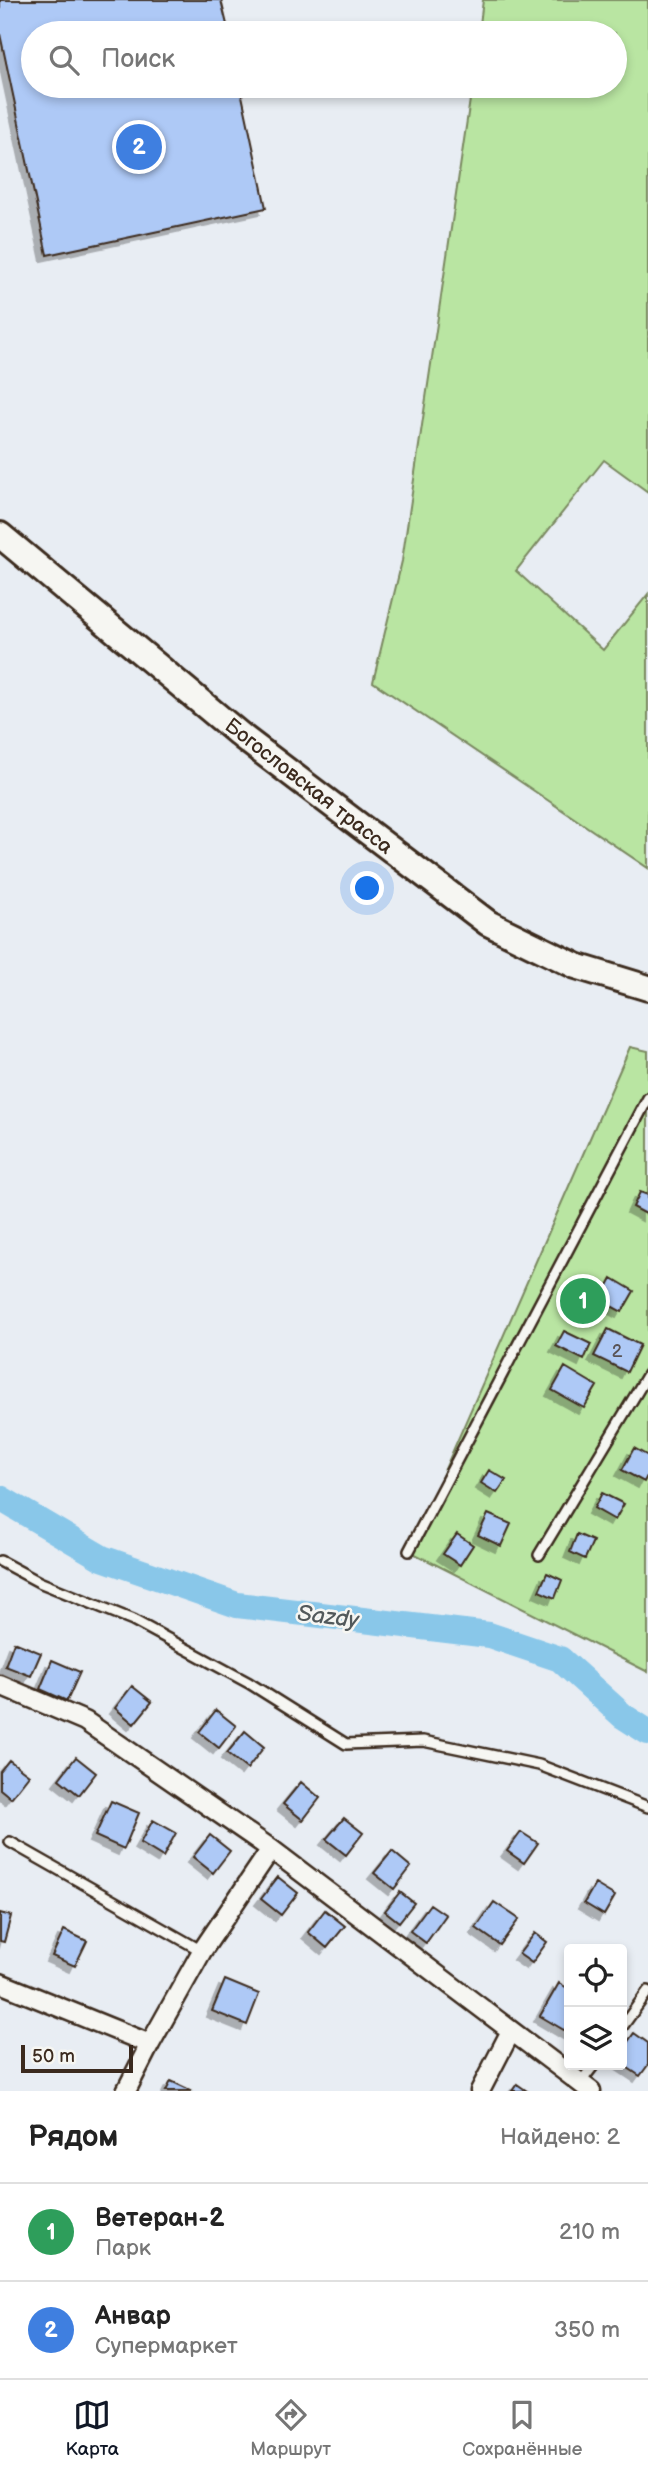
<!DOCTYPE html>
<html lang="ru">
<head>
<meta charset="utf-8">
<style>
  :root { --surface:#fff; --page:#f2f2f2; --text:#222; --muted:#767676; --line:#e0e0e0; --accent:#111827 }
  body { margin:0; font-family:"Balsamiq Sans",sans-serif; background:var(--page); color:var(--text) }
  .controls { position:absolute; right:21px; bottom:21px; display:grid; overflow:hidden; border-radius:7px; box-shadow:0 4px 10px #0003 }
  .controls button { width:63px; height:63px; display:grid; place-items:center; padding:0; border:0; border-bottom:2px solid var(--line); background:var(--surface); color:var(--text); font:35px sans-serif }
  .scale { position:absolute; left:21px; bottom:18px; width:112px; box-sizing:border-box; padding-left:7px; border:4px solid #3b2a1e; border-top:0; font-size:19px; line-height:24px; white-space:nowrap; color:#3b2a1e; -webkit-text-stroke:5px #f6f6f2; paint-order:stroke }
  .you { position:absolute; left:368px; top:889px; width:24px; height:24px; margin:-18px; border:5px solid #fff; border-radius:50%; background:#1a73e8; box-shadow:0 0 0 10px #1a73e833 }
  .badge { display:grid; place-items:center; width:46px; height:46px; border-radius:50%; background:var(--accent); color:#fff; font-size:23px; font-weight:700 }
  .pin { position:absolute; translate:-50% -50%; border:4px solid #fff; box-shadow:0 2px 7px #0006 }
  .list { margin:0; padding:0; list-style:none }
  h2 { display:flex; justify-content:space-between; align-items:center; height:91px; margin:0; padding:0 28px; font-size:30px }
  h2 small { font-size:23px; font-weight:400; color:var(--muted) }
  .list li { display:grid; grid-template-columns:46px 1fr auto; gap:21px; align-items:center; box-sizing:border-box; height:98px; padding:0 28px; border-top:2px solid var(--line) }
  .list b { display:block; font-size:26px; white-space:nowrap }
  .list p { margin:0; font-size:23px; white-space:nowrap; color:var(--muted) }
  .list em { font-size:23px; font-style:normal; color:var(--muted) }
  .icon { flex:none; width:38px; height:38px; fill:none; stroke:currentColor; stroke-width:2; stroke-linecap:round; stroke-linejoin:round }
  .map { position:relative; flex:none; width:648px; height:2091px; overflow:hidden }
  .search { position:absolute; background:var(--surface); box-shadow:0 4px 10px #0003; left:21px; right:21px; top:21px; height:77px; display:flex; align-items:center; gap:18px; box-sizing:border-box; padding:0 24px; border-radius:38px; color:var(--muted); font-size:26px }
  .sheet { height:287px; background:var(--surface) }
  nav { display:flex; justify-content:space-around; align-items:center; box-sizing:border-box; height:98px; border-top:2px solid var(--line); background:var(--surface); font-size:19px; color:var(--muted) }
  nav a { display:grid; justify-items:center; gap:4px }
  nav .on { color:var(--accent) }
  .map>svg:first-child { display:block }
</style>
</head>
<body>
<div class="map">
<svg width="648" height="2091" viewBox="0 0 648 2091">
  <defs>
    <filter id="shadow"><feDropShadow dx="-6" dy="6" stdDeviation="0" flood-color="#0004"/></filter>
  </defs>
  <rect width="100%" height="100%" fill="#e8edf3"/>
  <filter id="ink" filterUnits="userSpaceOnUse"><feTurbulence type="fractalNoise" baseFrequency=".0143" numOctaves="2"/><feDisplacementMap in="SourceGraphic" scale="14" xChannelSelector="R" yChannelSelector="G"/><feConvolveMatrix kernelMatrix="1 2 1 2 8 2 1 2 1" color-interpolation-filters="sRGB"/></filter>
  <g filter="url(#ink)">
    <path fill="#b9e5a2" stroke="#7a8860" stroke-width="2" d="M483,0H648V492L604,460L516,571L603,650L648,594V868L373,682L402,561L472,86H615V33H479Z
      M630,1047L648,1051V1672L409,1551Z"/>
    <g fill="none" stroke-linecap="round" stroke-linejoin="round">
      <path stroke="#89c7e9" stroke-width="26" d="M0,1498L102,1558L237,1605L489,1635L560,1659L623,1716L648,1732"/>
    </g>
    <path fill="#aec9f6" stroke="#3b2a1e" stroke-width="2" filter="url(#shadow)" d="M0,0H221L229,33H33V86H240L266,208L47,255L0,34Z
      M640,1192L648,1195V1215L633,1207Z
      M612,1278L634,1291L622,1312L600,1300Z
      M608,1329L640,1345L627,1372L594,1356Z
      M564,1331L591,1344L584,1360L556,1346Z
      M565,1367L597,1386L584,1408L552,1390Z
      M634,1448L648,1456V1474L644,1482L622,1470Z
      M489,1470L506,1480L497,1493L481,1483Z
      M602,1493L624,1504L615,1520L594,1508Z
      M488,1514L511,1524L501,1546L478,1535Z
      M457,1534L473,1545L460,1565L443,1554Z
      M577,1534L593,1541L585,1559L570,1552Z
      M547,1573L562,1580L555,1598L539,1591Z
      M14,1642L41,1653L31,1676L5,1666Z
      M52,1660L80,1672L67,1701L40,1689Z
      M132,1686L152,1702L134,1724L115,1708Z
      M216,1710L236,1726L219,1748L199,1732Z
      M245,1731L264,1747L247,1769L227,1753Z
      M76,1757L96,1773L79,1795L59,1779Z
      M9,1760L29,1775L11,1798L0,1789V1771Z
      M301,1782L320,1798L303,1820L283,1804Z
      M111,1801L139,1813L124,1849L95,1836Z
      M344,1818L363,1833L346,1855L326,1839Z
      M153,1820L176,1833L163,1857L140,1843Z
      M521,1832L538,1843L524,1863L507,1851Z
      M210,1835L230,1851L213,1873L193,1857Z
      M392,1851L411,1867L394,1889L374,1873Z
      M278,1877L298,1893L281,1915L261,1899Z
      M595,1884L615,1896L604,1915L584,1903Z
      M400,1892L414,1903L399,1922L385,1911Z
      M494,1902L519,1919L500,1945L476,1928Z
      M430,1904L446,1915L426,1943L410,1931Z
      M325,1910L345,1926L327,1948L308,1932Z
      M0,1913L11,1916L4,1942L0,1941Z
      M64,1930L87,1941L75,1966L52,1956Z
      M535,1933L547,1942L532,1963L519,1954Z
      M225,1980L259,1994L247,2025L212,2011Z
      M559,1983L569,1989V2033L540,2016Z
      M634,2033L648,2043V2065L640,2076L622,2064V2050Z
      M171,2081L192,2091H166Z
      M517,2084L527,2091H512Z"/>
    <g fill="none" stroke-linecap="round" stroke-linejoin="round">
      <g stroke="#3b2a1e" stroke-width="14">
        <path id="lane" d="M409,1551L648,1098
          M539,1555L648,1374
          M0,1561L39,1582L133,1620L249,1683L346,1744L423,1741L539,1765L648,1807
          M10,1842L202,1951
          M622,2027L648,1991
          M580,2083L594,2065"/>
      </g>
      <g stroke="#3b2a1e" stroke-width="23">
        <path id="street" d="M0,1685L85,1721L271,1849L591,2091
          M0,1983L150,2044L202,1951L271,1849
          M126,2091L150,2044
          M480,2091L511,2031"/>
      </g>
      <g stroke="#3b2a1e" stroke-width="30">
        <path id="secondary" d="M0,535L244,738L488,923L576,966L648,988"/>
      </g>
      <use href="#lane" stroke="#f6f6f2" stroke-width="9"/>
      <use href="#street" stroke="#f6f6f2" stroke-width="18"/>
      <use href="#secondary" stroke="#f6f6f2" stroke-width="24"/>
    </g>
  </g>
  <g text-anchor="middle" stroke-width="5" stroke-linejoin="round" paint-order="stroke">
    <g font-size="18" fill="#585254">
      <text x="617" y="1357">2</text>
    </g>
    <g font-size="21" fill="#3b2a1e" stroke="#f6f6f2">
      <text transform="translate(309 786) rotate(38)" y="7">Богословская трасса</text>
    </g>
    <g font-size="23" font-style="italic" fill="#52595b" stroke="#f6f6f2">
      <text transform="translate(328 1616) rotate(7)" y="8">Sazdy</text>
    </g>
  </g>
</svg>
<div class="controls">
<button><svg class="icon" aria-label="locate" viewBox="0 0 24 24"><circle cx="12" cy="12" r="6"/><path d="M12 2v4M12 18v4M2 12h4M18 12h4"/></svg></button>
<button><svg class="icon" aria-label="layers" viewBox="0 0 24 24"><path d="M12 4l9 5-9 5-9-5zM3 14l9 5 9-5"/></svg></button>
</div>
<div class="scale">50 m</div>
<div class="you"></div>
<div class="pin badge" style="left:583px;top:1301px;background:#2e9e5b">1</div>
<div class="pin badge" style="left:139px;top:147px;background:#3f7fe0">2</div>
<div class="search"><svg class="icon" aria-label="search" viewBox="0 0 24 24"><circle cx="10" cy="10" r="6"/><path d="M15 15l6 6"/></svg>Поиск</div>
</div>
<section class="sheet">
<h2>Рядом<small>Найдено: 2</small></h2>
<ul class="list">
<li><span class="badge" style="background:#2e9e5b">1</span><div><b>Ветеран-2</b><p>Парк</p></div><em>210 m</em></li>
<li><span class="badge" style="background:#3f7fe0">2</span><div><b>Анвар</b><p>Супермаркет</p></div><em>350 m</em></li>
</ul>
</section>
<nav>
<a class="on"><svg class="icon" aria-label="map" viewBox="0 0 24 24"><path d="M3 6l6-2 6 2 6-2v14l-6 2-6-2-6 2zM9 4v14M15 6v14"/></svg>Карта</a>
<a><svg class="icon" aria-label="directions" viewBox="0 0 24 24"><path d="M12 3l9 9-9 9-9-9zM9 14v-3h6M13 9l2 2-2 2"/></svg>Маршрут</a>
<a><svg class="icon" aria-label="saved" viewBox="0 0 24 24"><path d="M7 4h10v16l-5-4-5 4z"/></svg>Сохранённые</a>
</nav>
</body>
</html>
